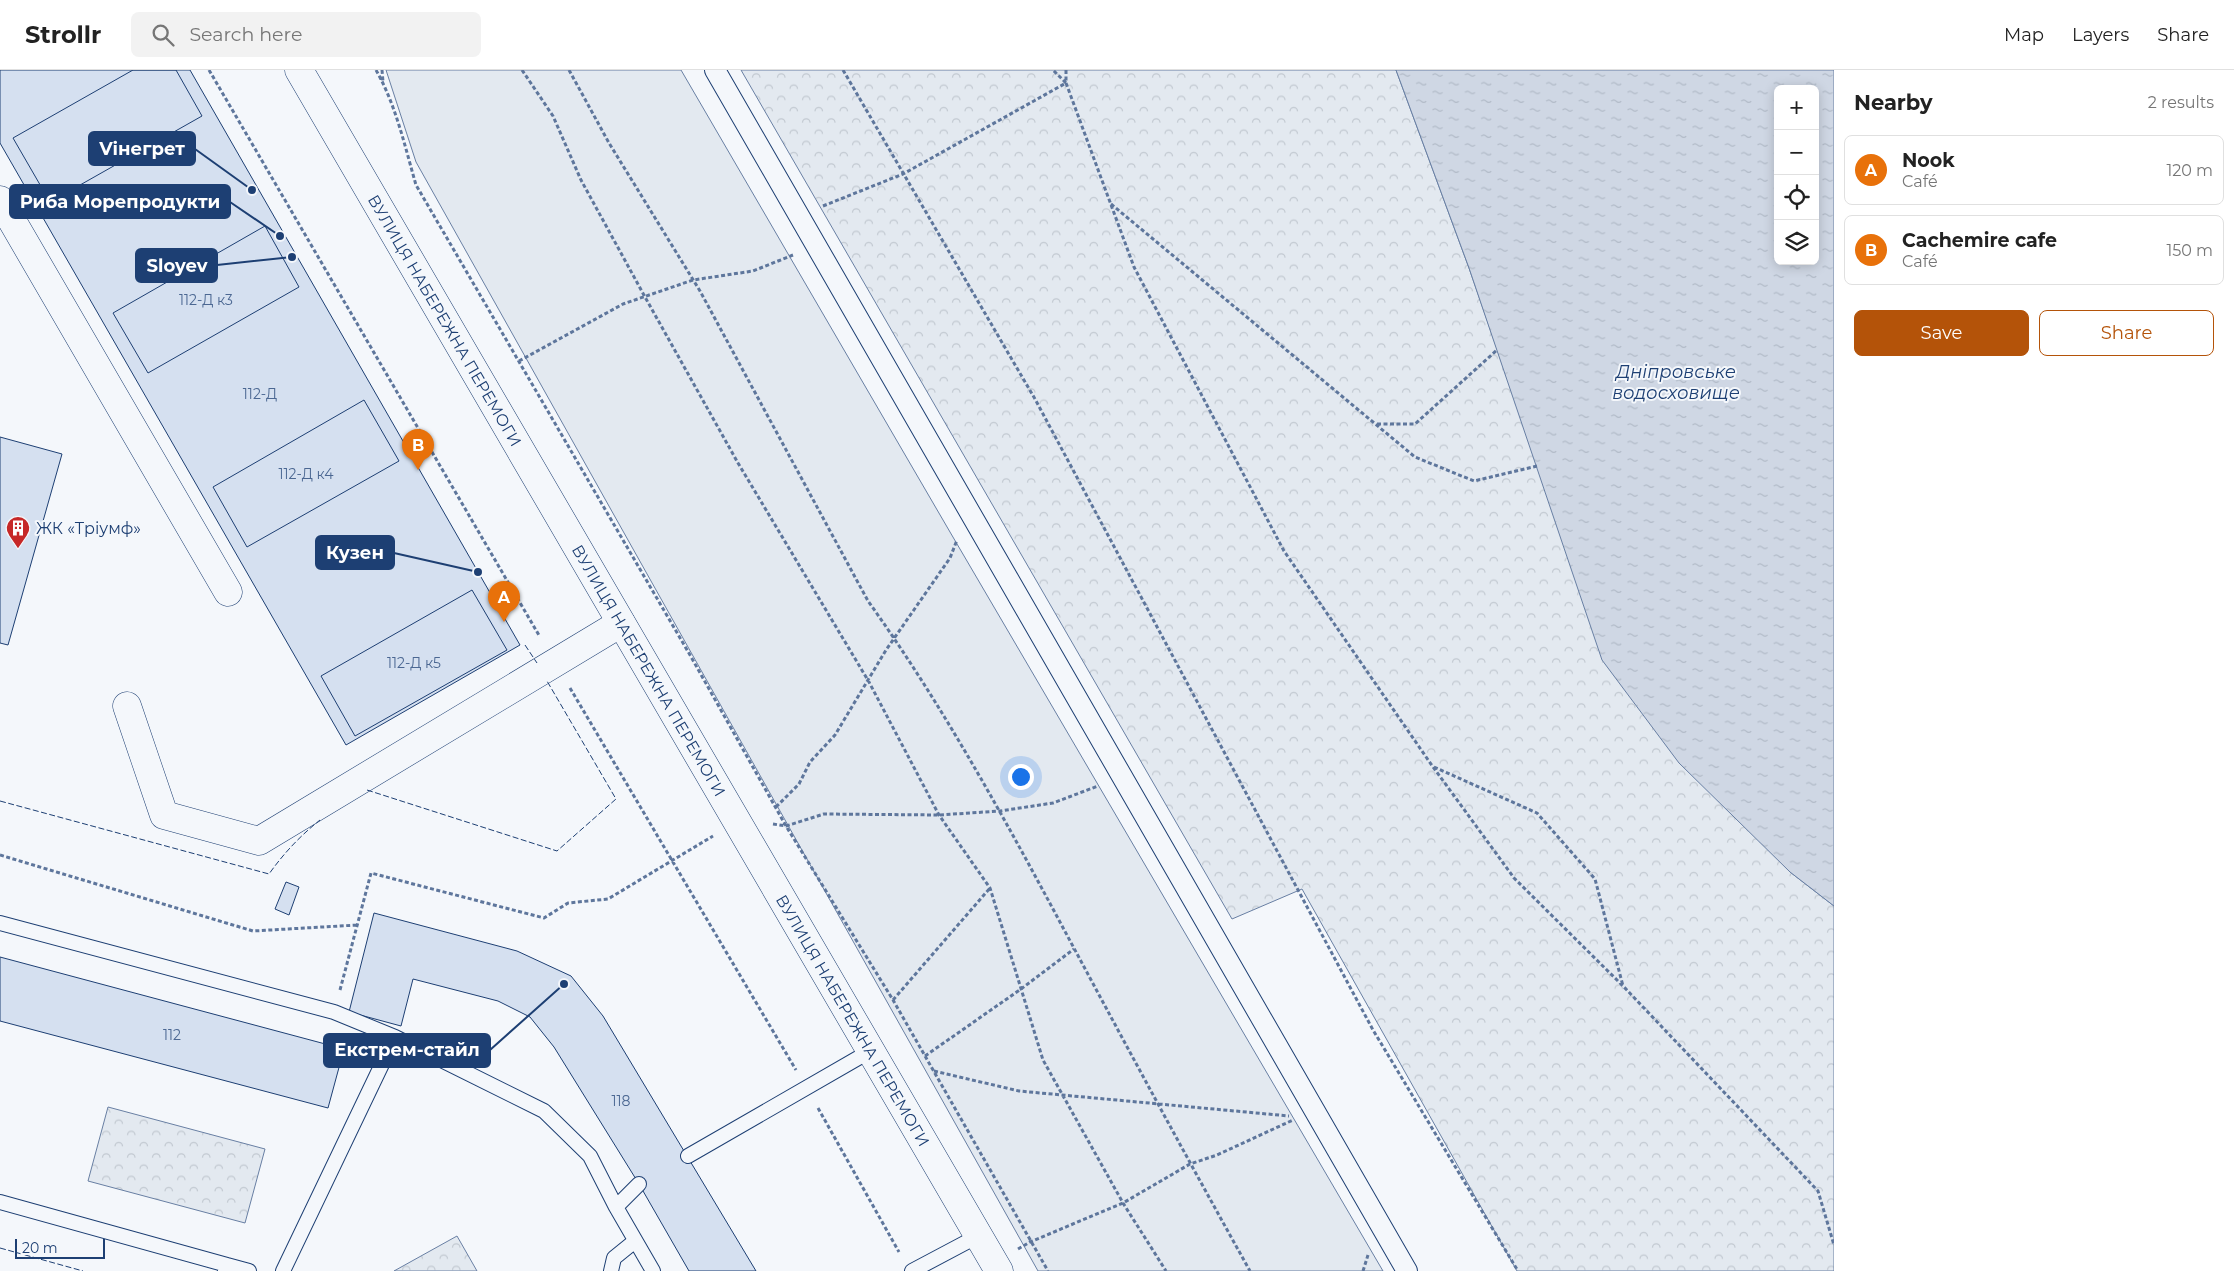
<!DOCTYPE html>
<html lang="en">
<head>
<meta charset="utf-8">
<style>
  :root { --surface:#fff; --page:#f2f2f2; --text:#222; --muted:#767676; --line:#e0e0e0; --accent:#b45309 }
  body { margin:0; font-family:Montserrat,sans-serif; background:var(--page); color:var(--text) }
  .controls { position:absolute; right:15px; top:15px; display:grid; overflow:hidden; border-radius:8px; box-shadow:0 2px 12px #0003 }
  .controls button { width:45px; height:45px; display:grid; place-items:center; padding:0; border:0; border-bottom:1px solid var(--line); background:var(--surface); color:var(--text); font:25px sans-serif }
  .scale { position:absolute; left:15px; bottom:12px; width:90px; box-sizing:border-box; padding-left:5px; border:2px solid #1d3f73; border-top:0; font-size:14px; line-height:18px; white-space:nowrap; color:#1d3f73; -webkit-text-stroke:4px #f4f7fb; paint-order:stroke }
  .you { position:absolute; left:1020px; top:706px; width:18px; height:18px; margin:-12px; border:4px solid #fff; border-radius:50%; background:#1a73e8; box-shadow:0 0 0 8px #1a73e833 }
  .badge { display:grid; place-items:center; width:32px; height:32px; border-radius:50%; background:var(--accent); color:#fff; font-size:16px; font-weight:700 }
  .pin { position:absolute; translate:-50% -41px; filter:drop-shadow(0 1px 2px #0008) }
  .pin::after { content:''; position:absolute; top:26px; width:18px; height:15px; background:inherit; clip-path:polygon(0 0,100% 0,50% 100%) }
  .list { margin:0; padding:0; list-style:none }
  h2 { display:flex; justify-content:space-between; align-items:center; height:65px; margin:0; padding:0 20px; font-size:21px }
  h2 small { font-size:16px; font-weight:400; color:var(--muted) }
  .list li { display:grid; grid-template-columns:32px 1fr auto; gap:15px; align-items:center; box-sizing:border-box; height:70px; margin:0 10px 10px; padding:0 10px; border:1px solid var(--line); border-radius:8px }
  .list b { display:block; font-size:19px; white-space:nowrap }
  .list p { margin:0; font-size:16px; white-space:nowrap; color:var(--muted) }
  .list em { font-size:16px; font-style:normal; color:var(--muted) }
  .actions { display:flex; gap:10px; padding:15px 20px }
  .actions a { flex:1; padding:11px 0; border:1px solid var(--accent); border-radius:8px; text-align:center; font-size:18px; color:var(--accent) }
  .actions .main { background:var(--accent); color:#fff }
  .icon { flex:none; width:28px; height:28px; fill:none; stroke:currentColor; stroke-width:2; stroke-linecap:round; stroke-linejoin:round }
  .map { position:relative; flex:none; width:1834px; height:1201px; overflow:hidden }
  header { display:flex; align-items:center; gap:30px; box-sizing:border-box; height:70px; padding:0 25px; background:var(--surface); border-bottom:1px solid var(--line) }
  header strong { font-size:24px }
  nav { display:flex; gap:28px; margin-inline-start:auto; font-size:18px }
  .search { width:350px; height:45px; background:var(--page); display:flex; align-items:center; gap:12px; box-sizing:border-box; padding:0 18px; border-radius:8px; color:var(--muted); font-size:19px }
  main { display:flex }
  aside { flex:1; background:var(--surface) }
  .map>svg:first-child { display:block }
</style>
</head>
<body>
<header>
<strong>Strollr</strong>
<div class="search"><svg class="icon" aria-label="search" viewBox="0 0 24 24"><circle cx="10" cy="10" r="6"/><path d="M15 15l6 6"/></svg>Search here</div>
<nav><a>Map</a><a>Layers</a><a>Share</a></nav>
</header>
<main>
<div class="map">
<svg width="1834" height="1201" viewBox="0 0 1834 1201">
  <defs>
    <pattern id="forest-crowns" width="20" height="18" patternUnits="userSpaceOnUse" patternTransform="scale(1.25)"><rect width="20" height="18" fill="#e3e9f0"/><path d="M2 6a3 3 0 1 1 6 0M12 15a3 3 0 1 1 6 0" fill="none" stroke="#c2c9d1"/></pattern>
    <pattern id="water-ripples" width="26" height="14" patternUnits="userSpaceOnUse" patternTransform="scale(1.25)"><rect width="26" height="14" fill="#cfd7e4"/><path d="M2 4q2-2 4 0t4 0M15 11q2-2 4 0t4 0" fill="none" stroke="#b1bac7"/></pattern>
  </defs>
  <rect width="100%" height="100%" fill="#f4f7fb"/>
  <path fill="#e3e9f0" stroke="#687fa3" d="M386,0H681L950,462L1383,1201H1038L416,92Z"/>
  <path fill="url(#forest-crowns)" stroke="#687fa3" d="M741,0H1396L1469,198L1552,438L1790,802L1834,836V1201H1517L1302,819L1232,849Z
    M108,1037L265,1079L245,1153L88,1111Z
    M457,1166L477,1201H394Z"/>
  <path fill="url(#water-ripples)" stroke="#687fa3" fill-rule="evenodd" d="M1396,0H1834V836L1790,802L1679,693L1602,590L1469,198ZM1778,19H1815V191H1778Z"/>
  <path fill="#d5e0f0" stroke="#1d3f73" d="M0,0H190L520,575L346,675L0,73Z
    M133,0H176L202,46L50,132L13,68Z
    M265,156L299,217L148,303L113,243Z
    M364,330L399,391L247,477L213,417Z
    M0,367L62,384L8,575L0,573Z
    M472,520L507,580L355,666L321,606Z
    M286,812L299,817L289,845L275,839Z
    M374,843L517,881L571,906L603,946L756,1201H689L639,1114L554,977L530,947L498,931L413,909L401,956L349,942Z
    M0,887L344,979L328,1038L0,951Z"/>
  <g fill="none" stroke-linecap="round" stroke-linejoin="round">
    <g stroke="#1d3f73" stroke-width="16">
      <path id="service" d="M0,853L334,942L395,967L283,1201
        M395,967L544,1041L590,1086L616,1137L639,1114
        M688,1086L872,980
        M0,1132L227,1195L225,1201
        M616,1137L653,1201
        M227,1195L249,1201
        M611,1201L614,1188L635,1171
        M912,1201L978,1166"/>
    </g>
    <g stroke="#1d3f73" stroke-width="22">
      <path id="pedestrian" d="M715,0L1407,1201"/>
    </g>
    <g stroke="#1d3f73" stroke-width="29">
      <path id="minor" d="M0,130L228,522
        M127,636L164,745L259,771L621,553"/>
    </g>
    <g stroke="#1d3f73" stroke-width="29">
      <g id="primary">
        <path id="s1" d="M299,0L999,1201"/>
      </g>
    </g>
    <path stroke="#5e769c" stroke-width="3" stroke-dasharray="4 2.5" stroke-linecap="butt" d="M209,0L540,567
      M376,0C396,35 405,77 416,115L690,585L786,756L893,930L1048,1201
      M382,0L383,12
      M522,0L553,46L581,110L645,227L738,393L869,612L939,745L990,818L1043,990L1123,1133L1166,1201
      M569,0L609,73L700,221L868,531C944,637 1007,753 1068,867C1128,979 1188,1090 1250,1201
      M843,0L1035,329L1373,960L1518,1201
      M1066,0V13L1134,197L1284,481L1433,697L1514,808L1624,917L1818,1121L1834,1175
      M1111,134L1415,387L1474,411L1537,396
      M823,136L903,104L1066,13L1053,0
      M519,291L623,234L693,210L753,201L793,185
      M1377,354H1415L1497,280
      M570,618L796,1000
      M1434,697L1537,743L1595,809L1623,916
      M776,737L799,714L810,692L835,665L886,580L950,488L957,470
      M773,754L786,756L824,744L939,745L1000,741L1053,733L1098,716
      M0,785L253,861L357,855
      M340,920L371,803L544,848L568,833L608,829L713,766
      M893,930L990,818
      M925,986L1021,919L1074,879
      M934,1001L1019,1021L1289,1046
      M818,1038L899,1182
      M1018,1179L1030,1172L1123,1133L1190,1094L1217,1085L1293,1050
      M1363,1201L1368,1185"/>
    <use href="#service" stroke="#f4f7fb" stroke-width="14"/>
    <use href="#pedestrian" stroke="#f4f7fb" stroke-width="20"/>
    <use href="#minor" stroke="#f4f7fb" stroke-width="28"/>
    <use href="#primary" stroke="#f4f7fb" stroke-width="28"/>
    <path stroke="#1d3f73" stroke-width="1" stroke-dasharray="6 2.5" stroke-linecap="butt" d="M525,575L537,593
      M367,720L557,781L616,729L547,611
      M0,731L269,804C284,783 300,766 320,750
      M0,1178L83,1201"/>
  </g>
  <defs>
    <g id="building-pin" transform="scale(1.25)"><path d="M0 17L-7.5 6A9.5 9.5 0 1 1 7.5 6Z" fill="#c62828" stroke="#f4f7fb"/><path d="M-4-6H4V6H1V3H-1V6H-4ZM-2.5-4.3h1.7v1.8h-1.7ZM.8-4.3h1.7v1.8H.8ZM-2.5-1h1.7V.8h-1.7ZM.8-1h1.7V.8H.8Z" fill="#fff"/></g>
  </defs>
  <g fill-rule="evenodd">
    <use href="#building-pin" x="18" y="458"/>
  </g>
  <g text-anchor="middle" stroke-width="4" stroke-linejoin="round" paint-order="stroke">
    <g font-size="14" fill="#4b6792">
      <text x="206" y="235">112-Д к3</text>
      <text x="260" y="329">112-Д</text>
      <text x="306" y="409">112-Д к4</text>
      <text x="414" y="598">112-Д к5</text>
      <text x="172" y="970">112</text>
      <text x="621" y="1036">118</text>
    </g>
    <g font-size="16" fill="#1d3f73" stroke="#f4f7fb">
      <text dy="6" stroke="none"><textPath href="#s1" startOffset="290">ВУЛИЦЯ НАБЕРЕЖНА ПЕРЕМОГИ</textPath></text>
      <text dy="6" stroke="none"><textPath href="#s1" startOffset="695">ВУЛИЦЯ НАБЕРЕЖНА ПЕРЕМОГИ</textPath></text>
      <text dy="6" stroke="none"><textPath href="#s1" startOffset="1100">ВУЛИЦЯ НАБЕРЕЖНА ПЕРЕМОГИ</textPath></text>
    </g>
    <g font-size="16" fill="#1d3f73" stroke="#f4f7fb" text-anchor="start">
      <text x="36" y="464">ЖК «Тріумф»</text>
    </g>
    <g font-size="18" font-style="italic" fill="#1d3f73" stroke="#f4f7fb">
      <text x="1676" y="308">Дніпровське<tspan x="1676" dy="21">водосховище</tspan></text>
    </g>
  </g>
  <path fill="none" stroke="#1d3f73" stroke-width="2" d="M252 120L195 79M280 166L230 132M292 187L217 195M478 502L394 483M564 914L490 980"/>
  <g fill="#1d3f73" stroke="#f4f7fb" stroke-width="2">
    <circle cx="252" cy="120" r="5"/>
    <circle cx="280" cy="166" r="5"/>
    <circle cx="292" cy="187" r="5"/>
    <circle cx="478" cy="502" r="5"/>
    <circle cx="564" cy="914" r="5"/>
  </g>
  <g fill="#1d3f73" stroke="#1d3f73" stroke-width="2">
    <rect x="89" y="62" width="106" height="33" rx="5"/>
    <rect x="10" y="115" width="220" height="33" rx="5"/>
    <rect x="136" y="179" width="81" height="33" rx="5"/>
    <rect x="316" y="466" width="78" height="33" rx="5"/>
    <rect x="324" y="964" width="166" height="33" rx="5"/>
  </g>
  <g font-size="18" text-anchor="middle" font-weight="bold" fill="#fff">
    <text x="142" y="85">Vінегрет</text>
    <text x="120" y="138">Риба Морепродукти</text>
    <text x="177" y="202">Sloyev</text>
    <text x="355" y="489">Кузен</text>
    <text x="407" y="986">Екстрем-стайл</text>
  </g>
</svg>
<div class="controls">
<button>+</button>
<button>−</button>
<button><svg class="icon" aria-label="locate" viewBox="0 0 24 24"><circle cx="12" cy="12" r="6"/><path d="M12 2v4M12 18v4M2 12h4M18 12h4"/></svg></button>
<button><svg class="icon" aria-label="layers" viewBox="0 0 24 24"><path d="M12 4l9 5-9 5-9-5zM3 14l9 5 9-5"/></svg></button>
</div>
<div class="scale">20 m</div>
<div class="you"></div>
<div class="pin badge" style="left:504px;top:552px;background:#e8710a">A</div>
<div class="pin badge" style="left:418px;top:400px;background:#e8710a">B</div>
</div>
<aside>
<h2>Nearby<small>2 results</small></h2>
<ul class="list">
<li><span class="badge" style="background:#e8710a">A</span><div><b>Nook</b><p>Café</p></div><em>120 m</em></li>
<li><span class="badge" style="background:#e8710a">B</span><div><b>Cachemire cafe</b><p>Café</p></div><em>150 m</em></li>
</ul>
<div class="actions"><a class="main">Save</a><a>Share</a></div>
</aside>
</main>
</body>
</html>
